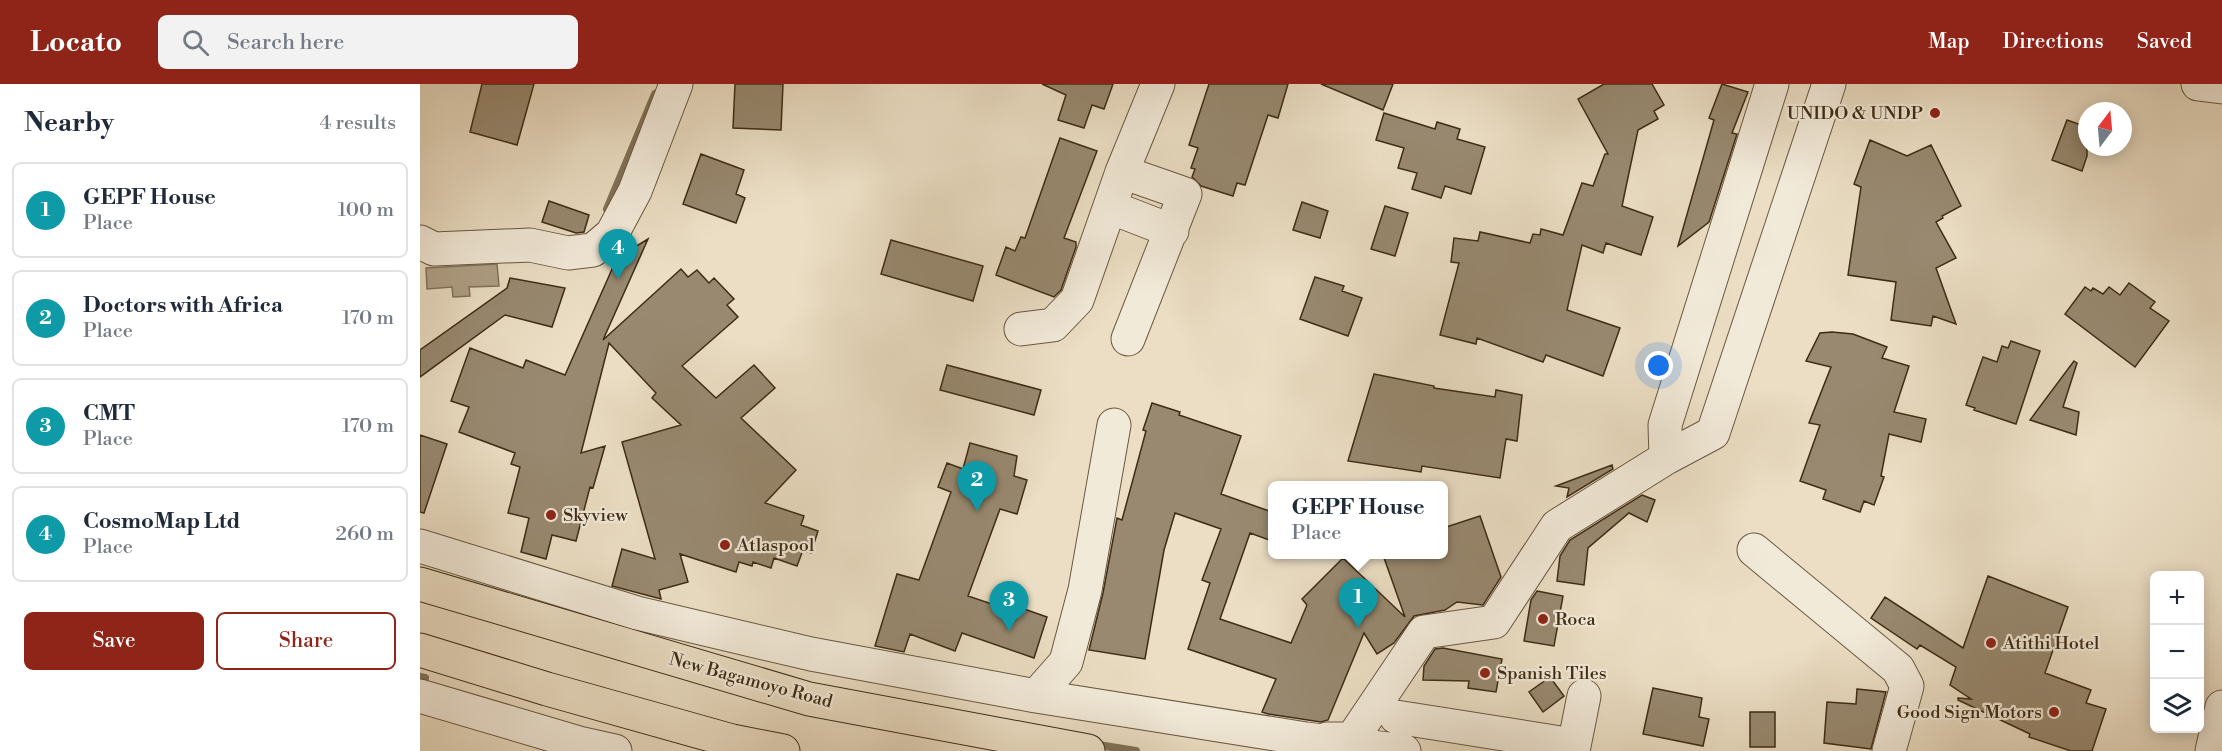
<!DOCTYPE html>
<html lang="en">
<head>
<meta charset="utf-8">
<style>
  :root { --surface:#fff; --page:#f2f2f3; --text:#1f2937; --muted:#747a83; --line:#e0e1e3; --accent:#8f2418 }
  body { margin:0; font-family:"Libre Bodoni",serif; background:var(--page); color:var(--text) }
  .controls { position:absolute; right:18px; bottom:18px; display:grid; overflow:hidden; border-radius:9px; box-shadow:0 3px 15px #0003 }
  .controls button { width:54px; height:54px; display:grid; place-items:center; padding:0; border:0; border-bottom:2px solid var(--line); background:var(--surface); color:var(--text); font:30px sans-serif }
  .compass { position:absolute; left:1658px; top:18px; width:54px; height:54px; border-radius:50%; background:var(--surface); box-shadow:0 3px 15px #0003; rotate:16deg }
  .you { position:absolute; left:1239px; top:282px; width:21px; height:21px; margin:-15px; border:4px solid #fff; border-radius:50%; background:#1a73e8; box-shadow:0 0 0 9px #1a73e833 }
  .badge { display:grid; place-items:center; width:39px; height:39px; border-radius:50%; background:var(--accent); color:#fff; font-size:20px; font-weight:700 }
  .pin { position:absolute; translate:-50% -50px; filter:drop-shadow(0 2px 3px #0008) }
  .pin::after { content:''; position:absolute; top:32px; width:21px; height:18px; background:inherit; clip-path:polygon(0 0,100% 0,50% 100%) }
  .popup { position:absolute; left:848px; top:397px; width:180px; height:78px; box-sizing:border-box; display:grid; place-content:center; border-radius:9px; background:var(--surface); filter:drop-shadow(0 2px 4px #0005); font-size:20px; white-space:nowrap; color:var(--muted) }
  .popup b { font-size:22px; color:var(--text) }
  .popup::after { content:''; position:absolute; left:50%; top:100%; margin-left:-12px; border:12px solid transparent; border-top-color:var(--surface) }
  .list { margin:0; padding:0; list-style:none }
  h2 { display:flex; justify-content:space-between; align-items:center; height:78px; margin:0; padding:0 24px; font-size:26px }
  h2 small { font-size:20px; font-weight:400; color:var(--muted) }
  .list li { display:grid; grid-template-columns:39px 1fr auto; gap:18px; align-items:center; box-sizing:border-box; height:96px; margin:0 12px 12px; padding:0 12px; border:2px solid var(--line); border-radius:9px }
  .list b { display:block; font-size:22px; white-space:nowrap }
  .list p { margin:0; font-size:20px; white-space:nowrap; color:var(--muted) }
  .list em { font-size:20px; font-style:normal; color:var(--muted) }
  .actions { display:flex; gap:12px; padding:18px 24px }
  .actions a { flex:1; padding:14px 0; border:2px solid var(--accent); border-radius:9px; text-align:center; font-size:21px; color:var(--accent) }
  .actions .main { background:var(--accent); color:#fff }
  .icon { flex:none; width:33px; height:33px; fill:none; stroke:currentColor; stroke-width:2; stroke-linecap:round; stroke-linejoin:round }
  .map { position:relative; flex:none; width:1802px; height:667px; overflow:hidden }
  header { display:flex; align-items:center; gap:36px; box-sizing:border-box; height:84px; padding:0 30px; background:var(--accent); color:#fff }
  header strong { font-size:28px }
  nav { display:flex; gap:33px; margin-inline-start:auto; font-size:21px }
  .search { width:420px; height:54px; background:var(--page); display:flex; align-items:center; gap:15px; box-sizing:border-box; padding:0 21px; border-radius:9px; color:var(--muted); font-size:22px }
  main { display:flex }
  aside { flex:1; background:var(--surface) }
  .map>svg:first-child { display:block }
</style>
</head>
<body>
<header>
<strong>Locato</strong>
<div class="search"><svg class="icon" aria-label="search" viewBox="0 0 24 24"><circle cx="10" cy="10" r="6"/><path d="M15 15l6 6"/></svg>Search here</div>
<nav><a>Map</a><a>Directions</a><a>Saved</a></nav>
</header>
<main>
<aside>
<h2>Nearby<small>4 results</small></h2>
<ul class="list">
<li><span class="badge" style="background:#0f9aa8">1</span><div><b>GEPF House</b><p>Place</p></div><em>100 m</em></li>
<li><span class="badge" style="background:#0f9aa8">2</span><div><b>Doctors with Africa</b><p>Place</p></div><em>170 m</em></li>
<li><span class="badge" style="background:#0f9aa8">3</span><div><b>CMT</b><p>Place</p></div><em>170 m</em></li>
<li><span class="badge" style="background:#0f9aa8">4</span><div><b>CosmoMap Ltd</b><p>Place</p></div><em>260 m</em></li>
</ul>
<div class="actions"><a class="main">Save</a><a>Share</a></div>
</aside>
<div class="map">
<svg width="1802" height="667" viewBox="0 0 1802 667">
  <rect width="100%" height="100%" fill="#ebdec4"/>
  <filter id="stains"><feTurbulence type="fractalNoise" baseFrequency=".00333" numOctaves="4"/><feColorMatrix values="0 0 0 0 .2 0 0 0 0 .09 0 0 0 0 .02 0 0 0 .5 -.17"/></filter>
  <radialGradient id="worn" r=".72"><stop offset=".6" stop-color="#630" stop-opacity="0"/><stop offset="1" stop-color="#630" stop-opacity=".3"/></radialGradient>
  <path fill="#b0a188" stroke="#82725a" stroke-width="1.5" d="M77,180L79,202L49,203L50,212L33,213L32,203L7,205L6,184Z"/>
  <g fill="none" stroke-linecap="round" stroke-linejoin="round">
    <path stroke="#82725a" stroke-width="8" d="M187,125L235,10
      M0,593L5,594
      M672,660L716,667"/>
  </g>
  <path fill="#988970" stroke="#3e2c15" stroke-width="1.5" d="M62,0H114L97,61L50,48Z
    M315,0H363L361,46L313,44Z
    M622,0H693L684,25L672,21L664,44L638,36L646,11Z
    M789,0H868L858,34L848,31L825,101L817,99L813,112L781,102L772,93L775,85L771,84L778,64L769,61Z
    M901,0H973L963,26Z
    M1184,0H1232L1244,21L1234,27L1238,35L1218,46L1202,122L1233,133L1221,171L1186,159L1183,169L1162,161L1147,226L1200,244L1183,292L1126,271L1123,278L1057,254L1056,260L1020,251L1039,179L1031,178L1034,154L1058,157L1060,148L1110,159L1113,150L1120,151L1121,145L1143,151L1162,99L1173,102L1185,70H1188L1158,15Z
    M1302,0L1328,8L1312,49L1317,50L1289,138L1258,162L1294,36L1289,34Z
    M964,29L1015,45L1017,38L1040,45L1037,55L1065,63L1051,110L1025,102L1021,114L992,105L997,89L978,84L984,64L956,56Z
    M1647,36L1667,43V72L1662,87L1632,76Z
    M640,54L677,67L644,154L656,158V163L641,206L634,213L576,191L586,163L595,167L601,153L605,154Z
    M1450,56L1487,72L1511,61L1541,122L1522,132L1523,134L1516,138L1536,174L1516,184L1536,240L1513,232L1511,242L1471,236L1476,198L1428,191L1441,103L1434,100Z
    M281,70L324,86L316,110L325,114L316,139L263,120Z
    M129,117L169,131L164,148L156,149L122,138Z
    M882,118L908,127L900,154L873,146Z
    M965,122L988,129L975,172L951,165Z
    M228,155L183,256L261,185L268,193L277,186L289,199L294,194L314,215L307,221L318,233L262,282L296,314L334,281L355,304L321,334L376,386L345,419L384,432L381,441L398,447L391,469L383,466L377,482L354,474L351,484L333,478L332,482L319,478L316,488L260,470L268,498L239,506L241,515L192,502L202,465L235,475L202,358L261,341L232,314L236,309L189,259L161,369L185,362L173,404L170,403L156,457L132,451L126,475L101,468L109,434L88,429L100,383L91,380L95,369L39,348L49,323L31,317L50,264L103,284L106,276L145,291L197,174Z
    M471,156L563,182L553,217L461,190Z
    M895,193L924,202L922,207L942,214L928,252L880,235Z
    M90,194L145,204L132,243L85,231L0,293V266L87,204Z
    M1709,199L1735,218L1730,224L1749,237L1715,283L1645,230L1665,203L1671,207L1673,204L1683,210L1689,203L1700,211Z
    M1412,248L1433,250L1467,263L1462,274L1489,282L1474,328L1506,335L1501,358L1469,350L1461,392L1464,393L1454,421L1444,417L1440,428L1403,415L1406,406L1380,397L1400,341L1389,339L1411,283L1386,277L1400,249Z
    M1591,257L1620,267L1596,340L1554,326L1555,324L1546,321L1563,273L1577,278L1582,262L1588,264Z
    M1654,277L1657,279L1643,323L1659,328L1656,351L1610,336Z
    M527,281L621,306L614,331L520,306Z
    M954,290L1014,302V304L1075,313L1076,306L1102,311L1097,357L1086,355L1080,394L1002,382L1001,388L928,377Z
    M732,319L760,328L759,331L821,352L801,410L852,428V457L830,449L800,535L871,559L887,521L882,515L923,474L985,533L963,471H1023V444L1060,432L1081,493L1063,521L1037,518L1025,526L994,532L974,559L957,570L944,549L908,636L901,638L848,630L842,628L856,595L768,565L790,499L782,496L801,445L755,429L744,466L725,575L669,566L683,509L697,434L702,436L726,347L723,346Z
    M0,351L27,360L4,429L0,428Z
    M550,359L597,372L594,392L607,396L597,430L580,425L548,512L602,530L604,525L627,533L614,574L542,549L535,567L490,550L484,568L455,562L477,490L499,496L531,408L518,403L527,379L543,385Z
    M1192,381L1193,385L1147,413L1149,404L1136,402Z
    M1222,411L1235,416L1227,438L1209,429L1168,464L1164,501L1137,497L1140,472L1150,456Z
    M1568,492L1648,523L1625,589L1671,606L1666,619L1686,625L1672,667H1651L1609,653L1610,650L1538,616V614L1551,615L1530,601L1536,583L1500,561L1497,565L1451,534L1465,513L1543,564Z
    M1117,507L1143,512L1134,562L1104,557L1111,516Z
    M1023,564L1082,575L1076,608L1048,604L1049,597L1003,596L1004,582L1015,565Z
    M1130,593L1144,612L1123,628L1109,608Z
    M1233,604L1282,614L1279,633L1289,635L1283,662L1223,650Z
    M1437,605L1466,608L1451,665L1404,659L1407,618L1436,620Z
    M1330,628H1355V663H1330Z"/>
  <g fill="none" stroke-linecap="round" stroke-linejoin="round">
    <g stroke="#695841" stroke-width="35">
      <path id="minor" d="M1778,0L1802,3
        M702,88L765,110L708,255
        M690,123L752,147
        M0,158L14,165L110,161L148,169L173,166L192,150L215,107L256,0
        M601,245L633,241L657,216L702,88L738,0
        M1246,374L1245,341L1352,0
        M0,462L217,529L391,570L616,612L886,655L984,667
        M1334,466L1478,585L1487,602L1469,667
        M0,612L159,659L195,667
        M616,612L646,578L665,506L694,341
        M976,633L1153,661
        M907,655H932L1004,548L1074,538L1137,442L1246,374L1293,349L1409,0
        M1153,667L1164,612
        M1792,667L1802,623"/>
    </g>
    <g stroke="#3e2c15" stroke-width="35">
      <path id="highway" d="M0,500L389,615L668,667
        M0,566L127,605L312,657L363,667"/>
    </g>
    <use href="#minor" stroke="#f2ead9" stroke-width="33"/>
    <use href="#highway" stroke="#ebdec4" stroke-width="33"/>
  </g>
  <g fill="#8f2418" stroke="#f2ead9" stroke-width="2">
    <circle cx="1515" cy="29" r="6"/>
    <circle cx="131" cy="431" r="6"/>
    <circle cx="305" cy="461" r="6"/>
    <circle cx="1123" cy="535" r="6"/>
    <circle cx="1571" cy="559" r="6"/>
    <circle cx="1065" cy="589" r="6"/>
    <circle cx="1634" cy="628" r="6"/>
  </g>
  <g text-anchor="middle" stroke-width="4.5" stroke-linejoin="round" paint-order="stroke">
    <g font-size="18" fill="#3e2c15" stroke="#f2ead9" text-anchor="start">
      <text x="1503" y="35" text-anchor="end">UNIDO &amp; UNDP</text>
      <text x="143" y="437">Skyview</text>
      <text x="317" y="467">Atlaspool</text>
      <text x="1135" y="541">Roca</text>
      <text x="1583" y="565">Atithi Hotel</text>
      <text x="1077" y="595">Spanish Tiles</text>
      <text x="1622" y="634" text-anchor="end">Good Sign Motors</text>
    </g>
    <g font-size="18" fill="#3e2c15" stroke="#f2ead9">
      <text transform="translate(331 596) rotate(15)" y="6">New Bagamoyo Road</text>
    </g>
  </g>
  <rect width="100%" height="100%" filter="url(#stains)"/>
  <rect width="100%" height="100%" fill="url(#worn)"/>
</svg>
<div class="controls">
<button>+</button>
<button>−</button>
<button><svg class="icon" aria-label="layers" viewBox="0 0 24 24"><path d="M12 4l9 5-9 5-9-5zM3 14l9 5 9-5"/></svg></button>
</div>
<svg class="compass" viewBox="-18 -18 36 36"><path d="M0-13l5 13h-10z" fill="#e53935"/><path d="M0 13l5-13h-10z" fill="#747a83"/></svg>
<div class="you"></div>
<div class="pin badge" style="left:938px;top:544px;background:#0f9aa8">1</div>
<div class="popup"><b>GEPF House</b>Place</div>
<div class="pin badge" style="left:557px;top:427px;background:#0f9aa8">2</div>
<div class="pin badge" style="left:589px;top:547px;background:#0f9aa8">3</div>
<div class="pin badge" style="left:198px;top:195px;background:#0f9aa8">4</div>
</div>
</main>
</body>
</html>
